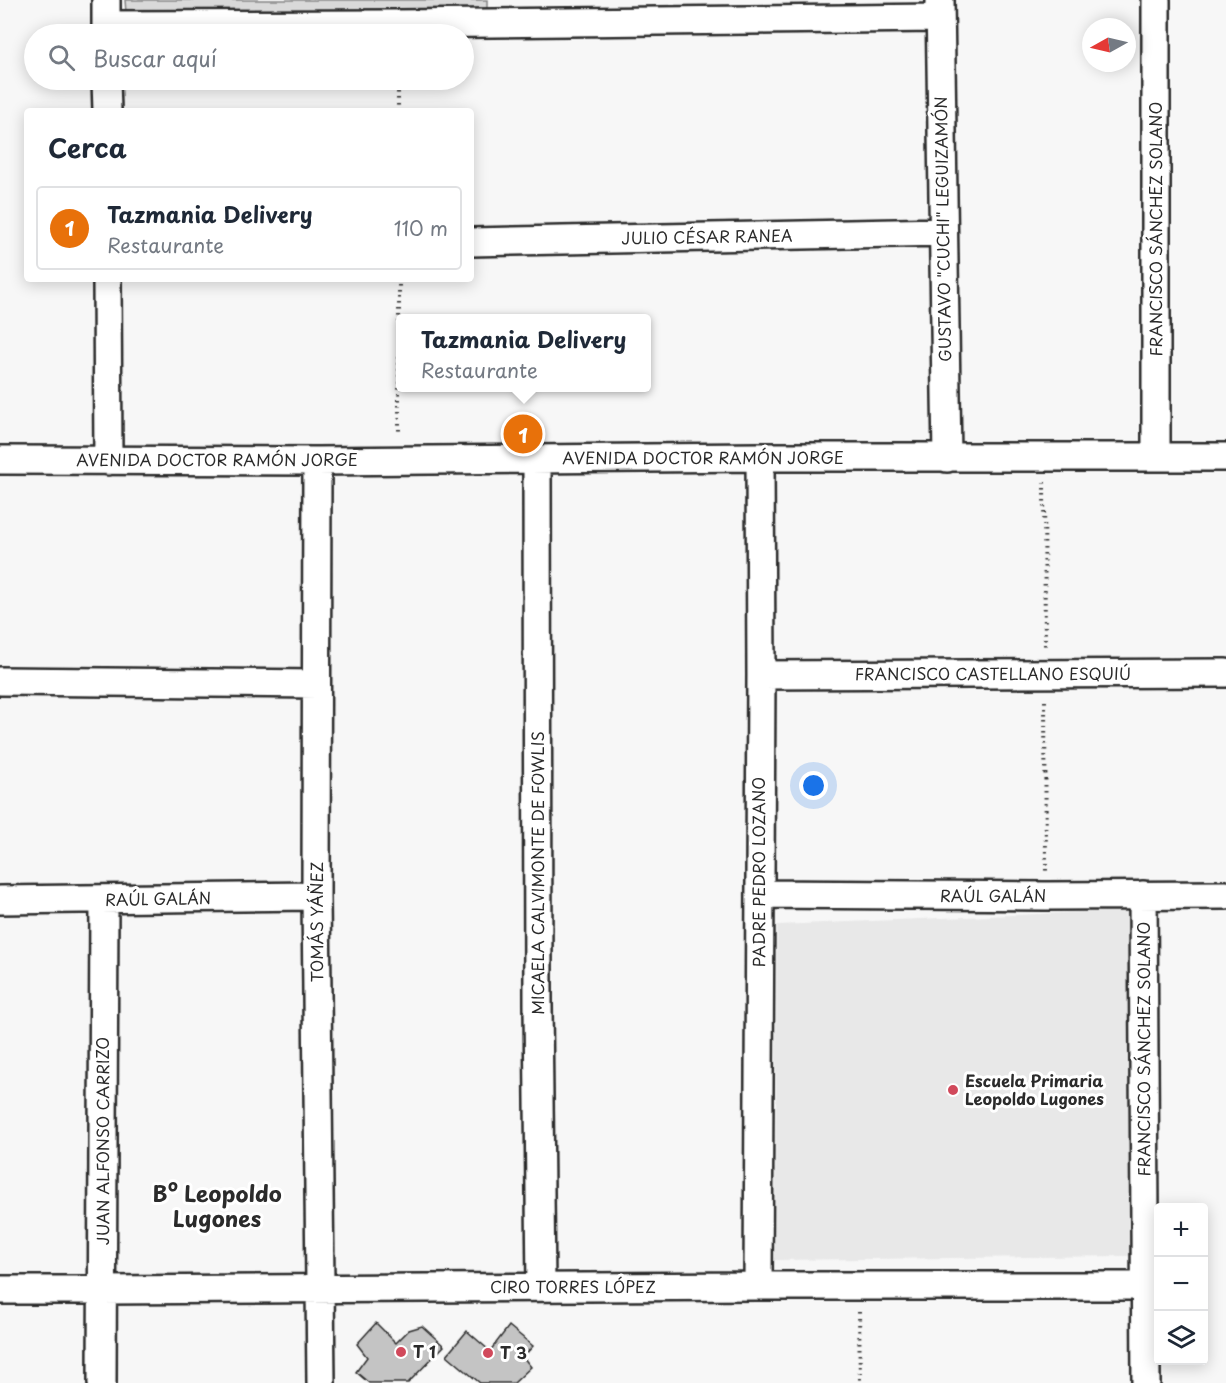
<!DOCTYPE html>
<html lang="es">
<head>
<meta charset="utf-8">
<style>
  :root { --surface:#fff; --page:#f6f6f7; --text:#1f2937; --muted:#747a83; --line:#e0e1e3; --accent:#0f766e }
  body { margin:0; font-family:"Playpen Sans",sans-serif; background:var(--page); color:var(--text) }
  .controls { position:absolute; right:18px; bottom:18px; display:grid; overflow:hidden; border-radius:6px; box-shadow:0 3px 15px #0003 }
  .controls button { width:54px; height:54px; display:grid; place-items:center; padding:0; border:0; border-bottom:2px solid var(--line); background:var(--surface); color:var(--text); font:30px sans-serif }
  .compass { position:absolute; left:1082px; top:18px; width:54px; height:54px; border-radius:50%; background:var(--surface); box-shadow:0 3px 15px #0003; rotate:262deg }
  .you { position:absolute; left:814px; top:786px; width:21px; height:21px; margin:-15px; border:4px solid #fff; border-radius:50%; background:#1a73e8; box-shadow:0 0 0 9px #1a73e833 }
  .badge { display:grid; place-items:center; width:39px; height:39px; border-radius:50%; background:var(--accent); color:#fff; font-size:20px; font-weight:700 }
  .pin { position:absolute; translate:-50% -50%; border:3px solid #fff; box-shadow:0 2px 6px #0006 }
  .popup { position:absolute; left:396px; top:314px; width:255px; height:78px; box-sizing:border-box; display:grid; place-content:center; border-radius:6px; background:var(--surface); filter:drop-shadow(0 2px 4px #0005); font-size:20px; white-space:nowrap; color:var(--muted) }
  .popup b { font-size:22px; color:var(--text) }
  .popup::after { content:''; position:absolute; left:50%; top:100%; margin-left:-12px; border:12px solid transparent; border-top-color:var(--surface) }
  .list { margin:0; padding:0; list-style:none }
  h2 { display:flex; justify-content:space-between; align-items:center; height:78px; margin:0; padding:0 24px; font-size:26px }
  h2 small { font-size:20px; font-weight:400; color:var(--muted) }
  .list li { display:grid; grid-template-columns:39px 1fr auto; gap:18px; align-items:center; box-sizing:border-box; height:84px; margin:0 12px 12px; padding:0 12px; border:2px solid var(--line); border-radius:6px }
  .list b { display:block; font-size:22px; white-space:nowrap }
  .list p { margin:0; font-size:20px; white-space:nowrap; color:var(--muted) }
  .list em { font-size:20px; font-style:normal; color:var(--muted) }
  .icon { flex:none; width:33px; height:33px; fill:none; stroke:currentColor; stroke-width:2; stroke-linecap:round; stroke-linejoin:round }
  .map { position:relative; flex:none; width:1226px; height:1383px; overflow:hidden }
  .search { position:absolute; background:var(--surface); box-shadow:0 3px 15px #0003; left:24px; top:24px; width:450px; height:66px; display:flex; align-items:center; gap:15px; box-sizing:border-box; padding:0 21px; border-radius:33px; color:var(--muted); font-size:22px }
  .panel { position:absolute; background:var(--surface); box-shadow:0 3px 15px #0003; left:24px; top:108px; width:450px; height:174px; border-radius:6px }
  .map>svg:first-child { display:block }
</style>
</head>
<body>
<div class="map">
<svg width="1226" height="1383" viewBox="0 0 1226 1383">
  <rect width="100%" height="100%" fill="#f7f7f7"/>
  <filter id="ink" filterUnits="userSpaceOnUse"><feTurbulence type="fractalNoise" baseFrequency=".0167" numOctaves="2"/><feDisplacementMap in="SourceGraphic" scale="12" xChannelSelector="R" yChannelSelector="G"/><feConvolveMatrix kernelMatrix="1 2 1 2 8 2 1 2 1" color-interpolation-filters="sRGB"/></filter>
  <g filter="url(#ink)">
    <path fill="#e8e8e8" d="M1132,910L1130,1256L775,1260L777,925Z"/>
    <path fill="#d9d9d9" stroke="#828282" stroke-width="1.5" d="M125,0H487V10L126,12Z"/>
    <path fill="#c4c4c4" stroke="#2b2b2b" stroke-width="1.5" d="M376,1323L396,1343L409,1330L422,1326L444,1346L408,1383H369L356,1372L367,1357L357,1344Z
      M509,1326L533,1346L523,1357L531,1367L514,1383H480L447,1355L467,1331L490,1351Z"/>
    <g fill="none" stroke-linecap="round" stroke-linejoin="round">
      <g stroke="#2b2b2b" stroke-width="32">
        <path id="minor" d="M106,0V34
          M940,0L947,458
          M106,25L397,24L940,18
          M106,80L107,111
          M471,242L943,232
          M107,279L108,461
          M1156,457V0
          M537,459L538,1005L541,1287
          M0,460L317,461L760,457H1226
          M317,461L316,896L321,1383
          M761,675L1226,673
          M0,681L316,684
          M760,894L1046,896L1226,895
          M1143,895L1146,1383
          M0,900L316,896
          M758,1286L761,675L760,457
          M0,1290H102L758,1286H1146
          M102,1383L104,900"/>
      </g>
      <path stroke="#2b2b2b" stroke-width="4" stroke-dasharray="1.5 4.5" stroke-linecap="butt" d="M398,80V111
        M399,279V435
        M1044,482L1045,649
        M1045,701L1046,871
        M859,1312L860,1383"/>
      <use href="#minor" stroke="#fff" stroke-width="27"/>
    </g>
  </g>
  <g fill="#d1495b" stroke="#fff" stroke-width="2">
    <circle cx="953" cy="1090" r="6"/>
    <circle cx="401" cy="1352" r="6"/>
    <circle cx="488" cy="1353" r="6"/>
  </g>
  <g text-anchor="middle" stroke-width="6" stroke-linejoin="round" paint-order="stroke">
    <g font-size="16" fill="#2b2b2b" stroke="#fff">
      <text transform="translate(943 229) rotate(-91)" y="6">GUSTAVO "CUCHI" LEGUIZAMÓN</text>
      <text transform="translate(1156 229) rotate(-90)" y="6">FRANCISCO SÁNCHEZ SOLANO</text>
      <text transform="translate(707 237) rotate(-1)" y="6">JULIO CÉSAR RANEA</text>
      <text x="703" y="464">AVENIDA DOCTOR RAMÓN JORGE</text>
      <text x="217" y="466">AVENIDA DOCTOR RAMÓN JORGE</text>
      <text x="993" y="680">FRANCISCO CASTELLANO ESQUIÚ</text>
      <text transform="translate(759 872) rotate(-90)" y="6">PADRE PEDRO LOZANO</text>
      <text transform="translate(538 873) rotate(-90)" y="6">MICAELA CALVIMONTE DE FOWLIS</text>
      <text x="993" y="902">RAÚL GALÁN</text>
      <text transform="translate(158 899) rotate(-1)" y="6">RAÚL GALÁN</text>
      <text transform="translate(317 922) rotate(-90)" y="6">TOMÁS YÁÑEZ</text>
      <text transform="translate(1144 1049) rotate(-90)" y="6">FRANCISCO SÁNCHEZ SOLANO</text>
      <text transform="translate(103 1141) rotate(-90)" y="6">JUAN ALFONSO CARRIZO</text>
      <text x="573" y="1293">CIRO TORRES LÓPEZ</text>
    </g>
    <g font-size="16" font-weight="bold" fill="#2b2b2b" stroke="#fff" text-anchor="start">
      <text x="965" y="1087">Escuela Primaria<tspan x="965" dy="18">Leopoldo Lugones</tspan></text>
      <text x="413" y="1358">T 1</text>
      <text x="500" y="1359">T 3</text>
    </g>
    <g font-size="22" font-weight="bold" fill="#2b2b2b" stroke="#fff">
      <text x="217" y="1202">Bº Leopoldo<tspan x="217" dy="25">Lugones</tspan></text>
    </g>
  </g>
</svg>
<div class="controls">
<button>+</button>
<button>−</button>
<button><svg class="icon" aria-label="layers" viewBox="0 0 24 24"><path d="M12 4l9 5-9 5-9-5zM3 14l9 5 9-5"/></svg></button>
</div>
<svg class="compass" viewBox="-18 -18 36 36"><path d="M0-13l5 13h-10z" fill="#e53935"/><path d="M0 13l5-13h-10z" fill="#747a83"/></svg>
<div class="you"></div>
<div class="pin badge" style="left:523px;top:434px;background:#e8710a">1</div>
<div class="popup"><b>Tazmania Delivery</b>Restaurante</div>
<div class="search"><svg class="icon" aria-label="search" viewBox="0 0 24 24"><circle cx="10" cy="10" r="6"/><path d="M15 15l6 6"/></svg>Buscar aquí</div>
<section class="panel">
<h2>Cerca<small></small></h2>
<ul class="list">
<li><span class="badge" style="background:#e8710a">1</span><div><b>Tazmania Delivery</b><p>Restaurante</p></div><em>110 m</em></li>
</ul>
</section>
</div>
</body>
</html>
